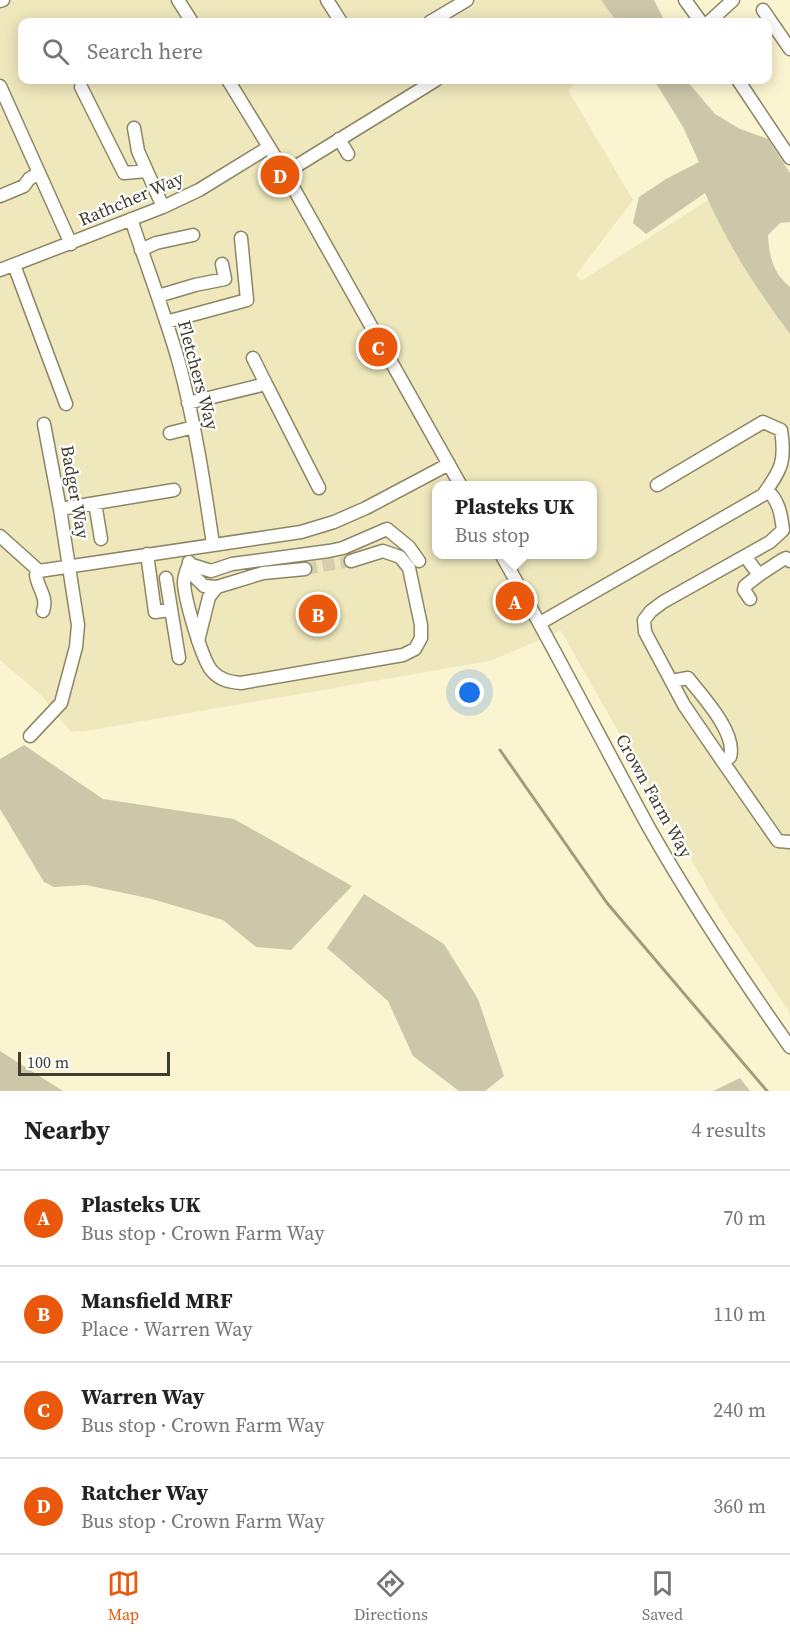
<!DOCTYPE html>
<html lang="en">
<head>
<meta charset="utf-8">
<style>
  :root { --surface:#fff; --page:#f2f2f2; --text:#222; --muted:#767676; --line:#e0e0e0; --accent:#ea580c }
  body { margin:0; font-family:"Source Serif 4",serif; background:var(--page); color:var(--text) }
  .scale { position:absolute; left:18px; bottom:15px; width:152px; box-sizing:border-box; padding-left:6px; border:3px solid #3f3d2e; border-top:0; font-size:16px; line-height:21px; white-space:nowrap; color:#3f3d2e; -webkit-text-stroke:4px #fff; paint-order:stroke }
  .you { position:absolute; left:470px; top:693px; width:21px; height:21px; margin:-15px; border:4px solid #fff; border-radius:50%; background:#1a73e8; box-shadow:0 0 0 9px #1a73e833 }
  .badge { display:grid; place-items:center; width:39px; height:39px; border-radius:50%; background:var(--accent); color:#fff; font-size:20px; font-weight:700 }
  .pin { position:absolute; translate:-50% -50%; border:3px solid #fff; box-shadow:0 2px 6px #0006 }
  .popup { position:absolute; left:432px; top:481px; width:165px; height:78px; box-sizing:border-box; display:grid; place-content:center; border-radius:12px; background:var(--surface); filter:drop-shadow(0 2px 4px #0005); font-size:20px; white-space:nowrap; color:var(--muted) }
  .popup b { font-size:22px; color:var(--text) }
  .popup::after { content:''; position:absolute; left:50%; top:100%; margin-left:-12px; border:12px solid transparent; border-top-color:var(--surface) }
  .list { margin:0; padding:0; list-style:none }
  h2 { display:flex; justify-content:space-between; align-items:center; height:78px; margin:0; padding:0 24px; font-size:26px }
  h2 small { font-size:20px; font-weight:400; color:var(--muted) }
  .list li { display:grid; grid-template-columns:39px 1fr auto; gap:18px; align-items:center; box-sizing:border-box; height:96px; padding:0 24px; border-top:2px solid var(--line) }
  .list b { display:block; font-size:22px; white-space:nowrap }
  .list p { margin:0; font-size:20px; white-space:nowrap; color:var(--muted) }
  .list em { font-size:20px; font-style:normal; color:var(--muted) }
  .icon { flex:none; width:33px; height:33px; fill:none; stroke:currentColor; stroke-width:2; stroke-linecap:round; stroke-linejoin:round }
  .map { position:relative; flex:none; width:790px; height:1091px; overflow:hidden }
  .search { position:absolute; background:var(--surface); box-shadow:0 3px 15px #0003; left:18px; right:18px; top:18px; height:66px; display:flex; align-items:center; gap:15px; box-sizing:border-box; padding:0 21px; border-radius:12px; color:var(--muted); font-size:22px }
  .sheet { height:462px; background:var(--surface) }
  nav { display:flex; justify-content:space-around; align-items:center; box-sizing:border-box; height:84px; border-top:2px solid var(--line); background:var(--surface); font-size:16px; color:var(--muted) }
  nav a { display:grid; justify-items:center; gap:3px }
  nav .on { color:var(--accent) }
  .map>svg:first-child { display:block }
</style>
</head>
<body>
<div class="map">
<svg width="790" height="1091" viewBox="0 0 790 1091">
  <rect width="100%" height="100%" fill="#faf4d0"/>
  <path fill="#efe8bd" fill-rule="evenodd" d="M0,0H601L617,22H22V80H577L568,90L633,200L576,275L581,281L708,200L730,244L764,299L790,334V1013L719,908L561,631L490,661L85,731L71,732L41,695L0,660ZM437,486H593V554H437Z"/>
  <path fill="#ccc7a9" d="M601,0H654L665,22H617Z
    M654,80H686L715,114L740,129L768,139L790,173V222L780,223L768,235C769,256 773,273 790,287V334C757,290 727,244 705,193L646,234L633,223L639,197L666,179L699,162L683,127Z
    M24,745L103,799L234,819L352,886L291,950L256,947L223,920L152,899L86,885L54,887L44,882L0,809V759Z
    M364,894L444,944L478,999L504,1076L485,1091H459L413,1056L388,1001L327,948Z
    M0,1051L63,1091H0Z
    M740,1078L750,1091H713Z"/>
  <g fill="none" stroke-linecap="round" stroke-linejoin="round">
    <path stroke="#a49c75" stroke-width="3" d="M500,750L607,903L767,1091"/>
    <path stroke="#d5cfb0" stroke-width="12" stroke-dasharray="12 6" stroke-linecap="butt" d="M305,569L351,561"/>
    <g stroke="#8c8665" stroke-width="15">
      <path id="minor" d="M178,0L192,22
        M327,0L341,22
        M685,0L701,22
        M0,1L3,0
        M763,10L790,49
        M430,22L467,0
        M709,22L733,0
        M228,80L285,173L461,486
        M738,80L790,158
        M0,86L71,244
        M81,87L124,173L147,171
        M134,128L138,151L163,207
        M339,139L348,154
        M285,173L436,80
        M0,196L24,186L29,179L39,173
        M131,219C147,267 165,314 179,363C195,423 204,483 213,544
        M141,250L156,243L193,235
        M14,265L66,404
        M0,270L163,207L199,190L269,147
        M158,296L195,285L225,279L222,264
        M166,322L247,300L241,238
        M253,358L266,384
        M188,403L266,384L319,488
        M170,433L194,427
        M95,503L101,539
        M60,509L174,490
        M0,536L39,571L36,575C38,589 48,597 43,611
        M147,554L155,612L171,610
        M501,554C552,644 599,736 648,826C691,902 740,976 790,1047
        M745,556L759,575L782,560L786,558L790,561
        M351,561L383,551L400,557L409,568L421,625V638L415,649L403,655L241,683C229,682 220,680 212,671C202,660 184,597 184,582C184,576 187,569 189,564L211,571L232,564L329,551L343,548L387,529L409,547L419,561
        M189,562L195,577L204,586L217,587L263,573L305,569
        M39,571L301,532L334,522L366,508L449,464
        M166,578L179,658
        M750,599L744,590L745,586L759,575
        M540,623L763,495C781,470 786,462 781,430L763,422L657,485
        M198,641L209,597L217,587
        M671,681L688,678C703,697 737,733 730,757L723,762L684,705L645,632L644,620L651,611L663,602L770,542L783,530C781,514 779,501 767,490
        M30,736L61,703L76,647L78,625L60,509L44,424
        M723,762L778,841L790,842"/>
    </g>
    <use href="#minor" stroke="#fff" stroke-width="12"/>
  </g>
  <g text-anchor="middle" stroke-width="4.5" stroke-linejoin="round" paint-order="stroke">
    <g font-size="18" fill="#3f3d2e" stroke="#fff">
      <text transform="translate(131 199) rotate(-23)" y="6">Rathcher Way</text>
      <text transform="translate(198 375) rotate(75)" y="6">Fletchers Way</text>
      <text transform="translate(75 492) rotate(80)" y="6">Badger Way</text>
      <text transform="translate(654 796) rotate(61)" y="6">Crown Farm Way</text>
    </g>
  </g>
</svg>
<div class="scale">100 m</div>
<div class="you"></div>
<div class="pin badge" style="left:515px;top:601px">A</div>
<div class="popup"><b>Plasteks UK</b>Bus stop</div>
<div class="pin badge" style="left:318px;top:614px">B</div>
<div class="pin badge" style="left:378px;top:347px">C</div>
<div class="pin badge" style="left:280px;top:175px">D</div>
<div class="search"><svg class="icon" aria-label="search" viewBox="0 0 24 24"><circle cx="10" cy="10" r="6"/><path d="M15 15l6 6"/></svg>Search here</div>
</div>
<section class="sheet">
<h2>Nearby<small>4 results</small></h2>
<ul class="list">
<li><span class="badge">A</span><div><b>Plasteks UK</b><p>Bus stop · Crown Farm Way</p></div><em>70 m</em></li>
<li><span class="badge">B</span><div><b>Mansfield MRF</b><p>Place · Warren Way</p></div><em>110 m</em></li>
<li><span class="badge">C</span><div><b>Warren Way</b><p>Bus stop · Crown Farm Way</p></div><em>240 m</em></li>
<li><span class="badge">D</span><div><b>Ratcher Way</b><p>Bus stop · Crown Farm Way</p></div><em>360 m</em></li>
</ul>
</section>
<nav>
<a class="on"><svg class="icon" aria-label="map" viewBox="0 0 24 24"><path d="M3 6l6-2 6 2 6-2v14l-6 2-6-2-6 2zM9 4v14M15 6v14"/></svg>Map</a>
<a><svg class="icon" aria-label="directions" viewBox="0 0 24 24"><path d="M12 3l9 9-9 9-9-9zM9 14v-3h6M13 9l2 2-2 2"/></svg>Directions</a>
<a><svg class="icon" aria-label="saved" viewBox="0 0 24 24"><path d="M7 4h10v16l-5-4-5 4z"/></svg>Saved</a>
</nav>
</body>
</html>
